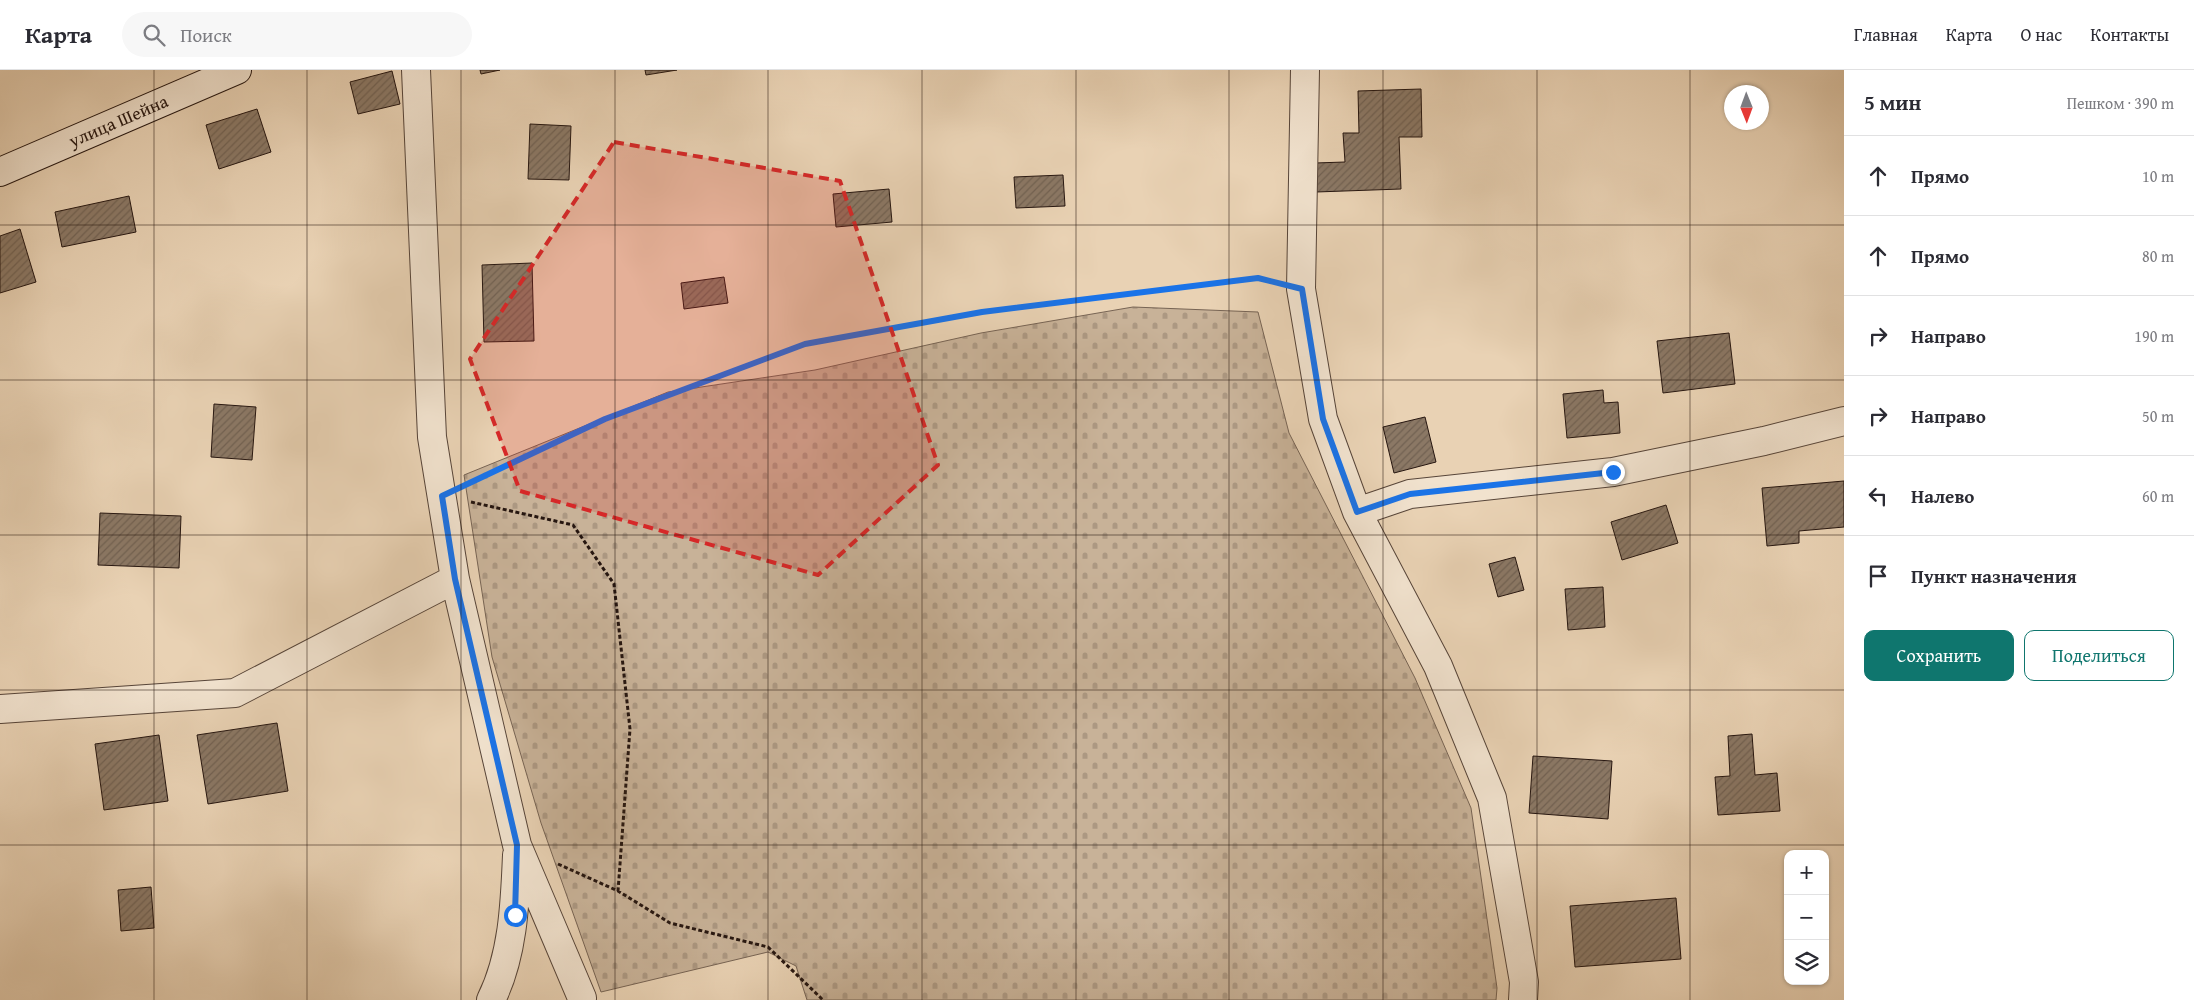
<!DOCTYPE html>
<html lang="ru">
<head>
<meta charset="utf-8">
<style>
  :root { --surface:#fff; --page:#f7f7f7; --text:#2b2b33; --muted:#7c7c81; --line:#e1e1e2; --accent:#0f766e }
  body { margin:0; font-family:"Gentium Book Plus",serif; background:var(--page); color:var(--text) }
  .controls { position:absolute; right:15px; bottom:15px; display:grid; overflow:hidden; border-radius:10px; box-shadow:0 1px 4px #0004 }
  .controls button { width:45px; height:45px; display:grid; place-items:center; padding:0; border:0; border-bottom:1px solid var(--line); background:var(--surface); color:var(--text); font:25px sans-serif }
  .compass { position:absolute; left:1724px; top:15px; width:45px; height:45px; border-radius:50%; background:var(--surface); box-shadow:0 1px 4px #0004; rotate:179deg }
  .stop { position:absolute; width:15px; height:15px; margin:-11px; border:4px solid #1a73e8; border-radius:50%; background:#fff }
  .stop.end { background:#1a73e8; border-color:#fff; box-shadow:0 1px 5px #0008 }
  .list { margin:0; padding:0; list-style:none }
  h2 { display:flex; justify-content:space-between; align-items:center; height:65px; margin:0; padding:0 20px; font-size:21px }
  h2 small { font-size:16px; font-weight:400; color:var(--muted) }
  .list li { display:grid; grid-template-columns:32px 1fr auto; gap:15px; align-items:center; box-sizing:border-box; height:80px; padding:0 20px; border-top:1px solid var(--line) }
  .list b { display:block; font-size:19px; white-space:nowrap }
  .list em { font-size:16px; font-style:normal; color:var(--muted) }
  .actions { display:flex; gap:10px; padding:15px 20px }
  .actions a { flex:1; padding:11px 0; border:1px solid var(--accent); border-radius:10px; text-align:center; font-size:18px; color:var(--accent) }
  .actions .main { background:var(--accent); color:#fff }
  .icon { flex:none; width:28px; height:28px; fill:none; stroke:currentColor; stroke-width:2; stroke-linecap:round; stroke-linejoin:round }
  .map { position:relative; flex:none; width:1844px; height:930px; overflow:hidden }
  header { display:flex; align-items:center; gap:30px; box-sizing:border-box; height:70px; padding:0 25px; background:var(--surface); border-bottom:1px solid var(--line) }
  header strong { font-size:24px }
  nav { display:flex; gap:28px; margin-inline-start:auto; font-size:18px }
  .search { width:350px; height:45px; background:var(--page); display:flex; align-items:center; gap:12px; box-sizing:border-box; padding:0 18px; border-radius:28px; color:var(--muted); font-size:19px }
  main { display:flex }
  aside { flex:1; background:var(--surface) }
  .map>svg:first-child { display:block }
</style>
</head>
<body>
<header>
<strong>Карта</strong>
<div class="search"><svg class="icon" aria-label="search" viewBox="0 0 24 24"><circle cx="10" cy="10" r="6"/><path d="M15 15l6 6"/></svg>Поиск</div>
<nav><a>Главная</a><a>Карта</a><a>О нас</a><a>Контакты</a></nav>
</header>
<main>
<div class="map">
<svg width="1844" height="930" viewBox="0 0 1844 930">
  <defs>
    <pattern id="cemetery-stones" width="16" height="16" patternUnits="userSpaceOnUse" patternTransform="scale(1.25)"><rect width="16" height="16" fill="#c8b298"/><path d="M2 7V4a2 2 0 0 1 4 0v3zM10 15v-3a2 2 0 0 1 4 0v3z" fill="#ac9882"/></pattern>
    <pattern id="building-hatch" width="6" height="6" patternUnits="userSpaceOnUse" patternTransform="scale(1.25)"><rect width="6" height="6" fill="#8b7865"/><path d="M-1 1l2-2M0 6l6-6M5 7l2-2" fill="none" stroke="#716152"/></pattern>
  </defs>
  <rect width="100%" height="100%" fill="#e9d2b4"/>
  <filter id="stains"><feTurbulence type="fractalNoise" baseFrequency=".004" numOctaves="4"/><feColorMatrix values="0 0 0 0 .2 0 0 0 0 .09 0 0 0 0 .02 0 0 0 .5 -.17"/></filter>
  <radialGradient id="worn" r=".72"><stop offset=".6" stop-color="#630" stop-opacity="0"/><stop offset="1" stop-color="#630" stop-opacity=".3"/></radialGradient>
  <path fill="url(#cemetery-stones)" stroke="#776454" d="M1133,237L1258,242L1289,363L1415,608L1471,738L1497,918L1496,930H807L796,896L768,882L601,922L541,753L492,587L464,405L668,322L815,300L981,263Z"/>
  <path fill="url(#building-hatch)" stroke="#261610" d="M480,0H500L481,4Z
    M645,0H677L646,5Z
    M392,1L400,34L358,44L350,12Z
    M1421,19L1422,67H1399L1401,119L1316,122L1315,93L1345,92L1343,63H1359L1358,21Z
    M257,39L271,82L219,99L206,55Z
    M530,54L571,56L569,110L528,109Z
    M1063,105L1065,136L1016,138L1014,107Z
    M889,119L892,152L836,157L833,124Z
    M129,126L136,162L62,177L55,142Z
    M20,159L36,212L0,223V166Z
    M532,193L534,271L484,272L482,195Z
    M724,207L728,233L684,239L681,213Z
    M1729,263L1735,314L1663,323L1657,271Z
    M1603,320L1604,333L1618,332L1620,363L1567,368L1563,324Z
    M214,334L256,337L252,390L211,387Z
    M1425,347L1436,392L1394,403L1383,357Z
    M1844,411V457L1799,461V473L1767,476L1762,418Z
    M1666,435L1678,473L1622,490L1611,452Z
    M100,443L181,446L179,498L98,495Z
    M1515,487L1524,520L1498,527L1489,494Z
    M1603,517L1605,557L1568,560L1565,519Z
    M277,653L288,721L208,734L197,665Z
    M1752,664L1755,705L1777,703L1780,741L1718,745L1715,707L1730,706L1728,666Z
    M159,665L168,731L104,740L95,674Z
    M1533,686L1612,691L1608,749L1529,743Z
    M151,817L154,858L121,861L118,820Z
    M1676,828L1681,889L1575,897L1570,836Z"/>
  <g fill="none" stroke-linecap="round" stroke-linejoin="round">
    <g stroke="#574539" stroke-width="30">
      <path id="street" d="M416,0L432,367L455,509L517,775L582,928
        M1305,0L1301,219L1323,349L1357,442L1438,596L1492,728L1524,912L1523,930
        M1357,442L1410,424L1613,402L1764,371L1844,351
        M0,639L235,623L455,509
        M491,930C513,886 515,834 517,785"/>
    </g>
    <g stroke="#261610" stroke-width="30">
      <g id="secondary">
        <path id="s1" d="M0,102L237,0"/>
      </g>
    </g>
    <path stroke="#261610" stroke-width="3" stroke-dasharray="4 2.5" stroke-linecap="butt" d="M470,413L605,349L805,274L982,242L1257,208L1271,212
      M471,432L573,455L614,514L630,659L618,821
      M558,794L618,821L670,853L768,877L823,930"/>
    <use href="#street" stroke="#f1e2ce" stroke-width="28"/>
    <use href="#secondary" stroke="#f1e2ce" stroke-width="28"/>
  </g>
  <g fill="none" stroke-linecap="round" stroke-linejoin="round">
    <path stroke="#1a73e8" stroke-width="6" d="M515,845L517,775L455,509L442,426L605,349L805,274L982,242L1258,208L1302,219L1323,349L1357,442L1410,424L1613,402"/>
  </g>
  <path fill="#d62828" fill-opacity="0.2" stroke="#d62828" stroke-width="4" stroke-dasharray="10 6" stroke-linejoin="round" d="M614,72L840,111L938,395L818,505L520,421L470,289Z"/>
  <path fill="none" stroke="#261610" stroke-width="1" stroke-opacity="0.55" d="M154,0V930M307,0V930M461,0V930M615,0V930M768,0V930M922,0V930M1076,0V930M1229,0V930M1383,0V930M1537,0V930M1690,0V930M0,155H1844M0,310H1844M0,465H1844M0,620H1844M0,775H1844"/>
  <g text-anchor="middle" stroke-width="4" stroke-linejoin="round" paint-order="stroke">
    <g font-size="18" fill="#261610" stroke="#f1e2ce">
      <text dy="6" stroke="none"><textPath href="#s1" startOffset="129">улица Шейна</textPath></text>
    </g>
  </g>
  <rect width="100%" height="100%" filter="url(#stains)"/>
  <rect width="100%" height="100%" fill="url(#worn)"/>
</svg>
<div class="controls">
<button>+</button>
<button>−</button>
<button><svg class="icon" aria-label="layers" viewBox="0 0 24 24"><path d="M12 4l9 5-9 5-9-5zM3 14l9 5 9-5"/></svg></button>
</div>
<svg class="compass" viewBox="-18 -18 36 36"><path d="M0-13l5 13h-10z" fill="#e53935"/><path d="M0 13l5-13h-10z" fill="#7c7c81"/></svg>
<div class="stop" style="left:515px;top:845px"></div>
<div class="stop end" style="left:1613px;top:402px"></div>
</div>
<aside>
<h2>5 мин<small>Пешком · 390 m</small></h2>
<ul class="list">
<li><svg class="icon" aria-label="ahead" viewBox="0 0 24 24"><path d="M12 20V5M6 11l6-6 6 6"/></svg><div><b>Прямо</b></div><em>10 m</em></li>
<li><svg class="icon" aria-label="ahead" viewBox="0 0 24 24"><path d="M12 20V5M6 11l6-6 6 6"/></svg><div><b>Прямо</b></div><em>80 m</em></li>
<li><svg class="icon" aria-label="right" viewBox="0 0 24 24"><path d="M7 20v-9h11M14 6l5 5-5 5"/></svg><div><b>Направо</b></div><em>190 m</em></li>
<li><svg class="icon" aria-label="right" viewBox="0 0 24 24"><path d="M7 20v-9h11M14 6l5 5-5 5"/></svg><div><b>Направо</b></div><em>50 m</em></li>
<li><svg class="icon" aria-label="left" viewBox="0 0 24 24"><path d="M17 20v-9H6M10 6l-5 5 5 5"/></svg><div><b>Налево</b></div><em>60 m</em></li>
<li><svg class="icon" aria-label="arrive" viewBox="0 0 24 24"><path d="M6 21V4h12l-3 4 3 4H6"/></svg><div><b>Пункт назначения</b></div></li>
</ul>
<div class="actions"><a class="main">Сохранить</a><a>Поделиться</a></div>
</aside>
</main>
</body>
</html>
